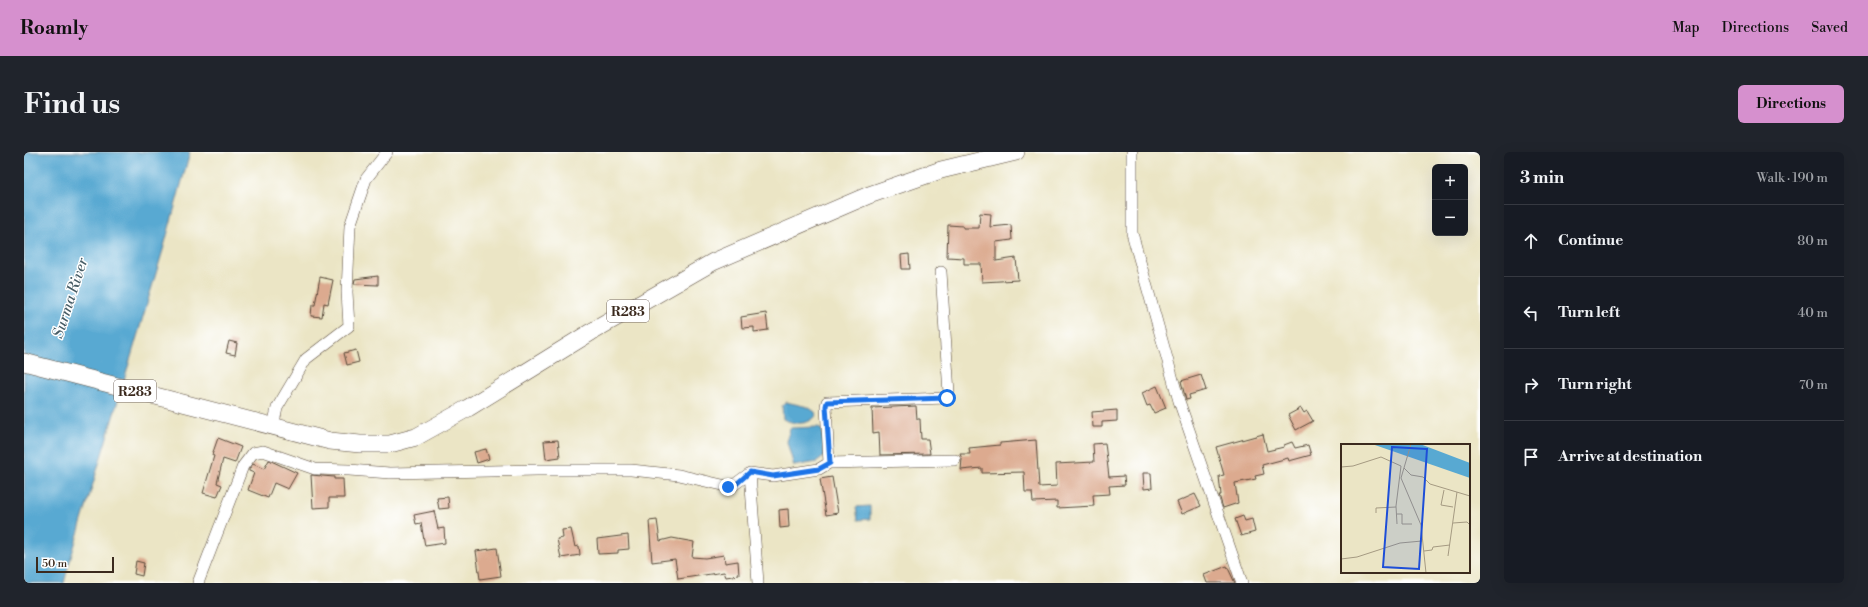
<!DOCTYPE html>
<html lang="en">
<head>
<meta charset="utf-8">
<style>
  :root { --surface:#171b24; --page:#20242c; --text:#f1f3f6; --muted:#9ea1a6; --line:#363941; --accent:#d690ce }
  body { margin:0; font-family:"Libre Bodoni",serif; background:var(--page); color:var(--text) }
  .controls { position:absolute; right:12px; top:12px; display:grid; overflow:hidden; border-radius:6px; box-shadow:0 4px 16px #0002 }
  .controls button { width:36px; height:36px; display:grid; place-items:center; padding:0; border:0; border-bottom:1px solid var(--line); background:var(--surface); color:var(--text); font:20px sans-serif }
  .scale { position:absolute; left:12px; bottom:10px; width:78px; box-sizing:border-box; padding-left:4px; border:2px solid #3b2a1e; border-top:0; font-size:11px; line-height:14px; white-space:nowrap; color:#3b2a1e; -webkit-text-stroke:3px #fff; paint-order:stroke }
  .stop { position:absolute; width:12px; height:12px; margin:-9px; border:3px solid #1a73e8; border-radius:50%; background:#fff }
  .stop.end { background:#1a73e8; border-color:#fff; box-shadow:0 1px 4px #0008 }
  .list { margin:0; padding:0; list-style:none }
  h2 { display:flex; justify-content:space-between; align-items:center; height:52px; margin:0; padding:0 16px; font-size:17px }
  h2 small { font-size:13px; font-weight:400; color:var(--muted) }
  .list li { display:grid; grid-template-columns:26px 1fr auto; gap:12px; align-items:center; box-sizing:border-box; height:72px; padding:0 16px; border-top:1px solid var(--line) }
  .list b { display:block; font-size:15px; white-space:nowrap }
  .list em { font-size:13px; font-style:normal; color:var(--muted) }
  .icon { flex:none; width:22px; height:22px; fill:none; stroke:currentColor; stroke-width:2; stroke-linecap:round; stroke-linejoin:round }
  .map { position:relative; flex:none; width:1456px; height:431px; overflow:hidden; border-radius:6px }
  header { display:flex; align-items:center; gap:24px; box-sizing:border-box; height:56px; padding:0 20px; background:var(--accent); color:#111 }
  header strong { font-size:19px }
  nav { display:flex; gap:22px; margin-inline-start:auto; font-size:14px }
  .intro { display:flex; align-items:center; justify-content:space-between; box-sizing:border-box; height:96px; padding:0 24px }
  h1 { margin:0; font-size:28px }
  .button { padding:10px 18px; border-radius:6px; background:var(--accent); color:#111; font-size:14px; font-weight:700 }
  main { display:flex; gap:24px; padding:0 24px }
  aside { flex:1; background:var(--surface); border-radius:6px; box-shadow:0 4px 16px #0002 }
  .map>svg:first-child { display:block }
</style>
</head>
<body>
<header>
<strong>Roamly</strong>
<nav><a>Map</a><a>Directions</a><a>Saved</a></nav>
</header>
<div class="intro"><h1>Find us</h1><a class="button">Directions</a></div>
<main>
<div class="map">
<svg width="1456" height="431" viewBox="0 0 1456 431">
  <rect width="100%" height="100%" fill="#fff"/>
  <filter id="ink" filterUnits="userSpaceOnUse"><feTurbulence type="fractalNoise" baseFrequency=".025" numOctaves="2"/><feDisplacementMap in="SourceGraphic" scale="8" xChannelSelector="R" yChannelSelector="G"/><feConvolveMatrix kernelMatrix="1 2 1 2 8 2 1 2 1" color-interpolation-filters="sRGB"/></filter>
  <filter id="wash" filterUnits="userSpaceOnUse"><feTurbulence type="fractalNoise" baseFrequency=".012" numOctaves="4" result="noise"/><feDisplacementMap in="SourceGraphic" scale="16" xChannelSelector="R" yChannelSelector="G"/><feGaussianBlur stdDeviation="0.9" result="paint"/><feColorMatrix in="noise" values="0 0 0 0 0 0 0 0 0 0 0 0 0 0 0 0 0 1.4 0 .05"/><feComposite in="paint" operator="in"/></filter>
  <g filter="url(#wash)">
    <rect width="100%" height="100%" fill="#ebe5c5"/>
    <path fill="#58a9d2" stroke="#4a6a78" d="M0,0H166L139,98L45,412L40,431H0Z
      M762,250L784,255L791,260L792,264C783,274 770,272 759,267L758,254Z
      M794,275L798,277L801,304L793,310L770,314L763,290L766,276Z
      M846,354V367L834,368L832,355Z"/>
    <g id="blocks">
      <path fill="#dcaa8f" d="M956,61L967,62L966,75L987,73L988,88L972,90V109L992,106L994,128L958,130L957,112H940V106L923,105L924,73L939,74V76H955Z
        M885,102L886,117H878L877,103Z
        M354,124V133L330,132L331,127Z
        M296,125L309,128L304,152L300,151L298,165L287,164L288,153H291Z
        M742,161L744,178L730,180V175L718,176L717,165Z
        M205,189L213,191L211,203L202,201Z
        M332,198L335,210L323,213L320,201Z
        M1177,223L1182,238L1165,243L1166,247L1162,248L1157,229Z
        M1133,234L1142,256L1130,261L1126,253L1123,254L1118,241Z
        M892,254L893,267H896L897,287H904L906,302L856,303L855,280L849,281L848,256Z
        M1277,256L1280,261L1283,259L1289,269L1272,278L1264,263Z
        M1093,258V269L1078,270V275H1069L1068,260Z
        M1239,282L1243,299L1260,295V293L1268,290L1271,296L1284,293L1287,303L1265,309L1264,306L1238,313L1240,322L1231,324L1232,327L1211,331L1214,351L1199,356L1195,343H1197L1195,324L1200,323L1192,295Z
        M194,286L217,295L211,311L199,307L193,331L198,333L193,345L179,341L190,304L188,303Z
        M534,288L536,305L522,307L520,289Z
        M1012,288L1015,335L1033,334L1032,312L1070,310L1069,292L1081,291L1085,325L1100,324L1101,333L1085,334L1086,342L1069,343L1070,354L1033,356V349L1009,350L1008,340H1001L1000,320L958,321V316L937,318L938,307L936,302H946L945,296L976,293V291Z
        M462,297L465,307L453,311L450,300Z
        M245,308L273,321L264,337L250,331L244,346L224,338L230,321L225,319V317L229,312L240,317Z
        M1119,321H1127L1128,336L1120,337Z
        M287,323L310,325V327H319L320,346H305V355L289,356Z
        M808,325L814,361L802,363L796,327Z
        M1171,342L1177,354L1158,362L1153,350Z
        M424,345L425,356L415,357L413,346Z
        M764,357L765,375L756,376L755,358Z
        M410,359L414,377L420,376L421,391L401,394L397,371L392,372L390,363Z
        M1219,364L1221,369L1228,367L1231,380L1217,384L1211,367Z
        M633,368L636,389L648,386L670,390L668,405L681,406L700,403L701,411L714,409L715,423L702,425L700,420L654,427L651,407L628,410L625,369Z
        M547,377L551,395L555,394L556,403L537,406L533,387L539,386L538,378Z
        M604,383L605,397L594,398V401L574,402L573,387Z
        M473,396L477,424L456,427L452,399Z
        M112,409L120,411L118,424L110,422Z
        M1203,414L1211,431H1183L1180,423Z"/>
    </g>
  </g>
  <g filter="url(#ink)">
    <use href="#blocks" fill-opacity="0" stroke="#554637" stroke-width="1"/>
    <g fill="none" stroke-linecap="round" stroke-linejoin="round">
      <g stroke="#554637" stroke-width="12">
        <path id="street" d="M1108,0V81L1155,249L1218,431
          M249,275L253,256L282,207L325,174L323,140L326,74L342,27L363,0
          M805,311L802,254L803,250L923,246L925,241L917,120
          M726,321L734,431
          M174,431L219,314L229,301L239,299L291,317L325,318L366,321L513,318H607L655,323L707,335L726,321L749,324L795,317L805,311L931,308"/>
      </g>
      <g stroke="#554637" stroke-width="18">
        <path id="primary" d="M0,210L306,289L336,292H366L392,285L444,256L567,180L689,110L845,43L917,18L992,0"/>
      </g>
      <use href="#street" stroke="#fff" stroke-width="11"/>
      <use href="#primary" stroke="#fff" stroke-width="17"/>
    </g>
  </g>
  <g fill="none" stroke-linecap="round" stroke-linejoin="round" filter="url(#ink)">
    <path stroke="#1a73e8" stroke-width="5" d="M704,335H709L726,320L749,324L795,317L806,311L802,254L803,250L923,246"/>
  </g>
  <g text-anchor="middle" stroke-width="3" stroke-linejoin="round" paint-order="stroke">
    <g fill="#fff" stroke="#766a62" stroke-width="1">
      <rect x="583" y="148" width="42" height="22" rx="3"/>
      <rect x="90" y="228" width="42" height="22" rx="3"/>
    </g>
    <g font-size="13" font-weight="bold" fill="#3b2a1e">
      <text x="604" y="164">R283</text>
      <text x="111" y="244">R283</text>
    </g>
    <g font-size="15" font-style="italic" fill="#475d66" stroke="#fff">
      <text transform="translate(46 146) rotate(-72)" y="5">Surma River</text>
    </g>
  </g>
  <g transform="translate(1317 292)">
    <rect width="129" height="129" fill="#ebe5c5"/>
    <path d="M31,0H79L129,19V34Z" fill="#58a9d2"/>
    <path fill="none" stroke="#a59a82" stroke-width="1" d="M70,0L60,34L80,81L85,129M0,23L12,22L40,13L60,22L55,62L56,80M63,24L70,31L82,33L89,40L129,52M103,46L100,61L112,63M35,69V64L55,63M56,70H61V80H71M112,79L126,78L129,81M83,107L91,106L92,103L109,101M107,112L116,48M0,115L16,113L59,99L81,97"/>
    <path fill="#1d4ed8" fill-opacity="0.15" stroke="#1d4ed8" stroke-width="2" d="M51,3L86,5L78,125L42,123Z"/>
    <rect width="129" height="129" fill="none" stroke="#3b2a1e" stroke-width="2"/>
  </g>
</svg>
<div class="controls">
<button>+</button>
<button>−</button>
</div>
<div class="scale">50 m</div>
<div class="stop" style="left:923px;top:246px"></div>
<div class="stop end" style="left:704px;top:335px"></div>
</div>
<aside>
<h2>3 min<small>Walk · 190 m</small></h2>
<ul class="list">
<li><svg class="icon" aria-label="ahead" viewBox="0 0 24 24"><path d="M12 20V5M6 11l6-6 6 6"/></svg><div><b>Continue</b></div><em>80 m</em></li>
<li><svg class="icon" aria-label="left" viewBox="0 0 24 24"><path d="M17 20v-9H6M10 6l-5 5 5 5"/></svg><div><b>Turn left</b></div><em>40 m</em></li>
<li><svg class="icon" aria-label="right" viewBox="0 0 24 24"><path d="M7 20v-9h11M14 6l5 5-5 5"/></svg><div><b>Turn right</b></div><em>70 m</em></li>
<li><svg class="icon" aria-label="arrive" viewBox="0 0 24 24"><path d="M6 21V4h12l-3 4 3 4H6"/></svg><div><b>Arrive at destination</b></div></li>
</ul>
</aside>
</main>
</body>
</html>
